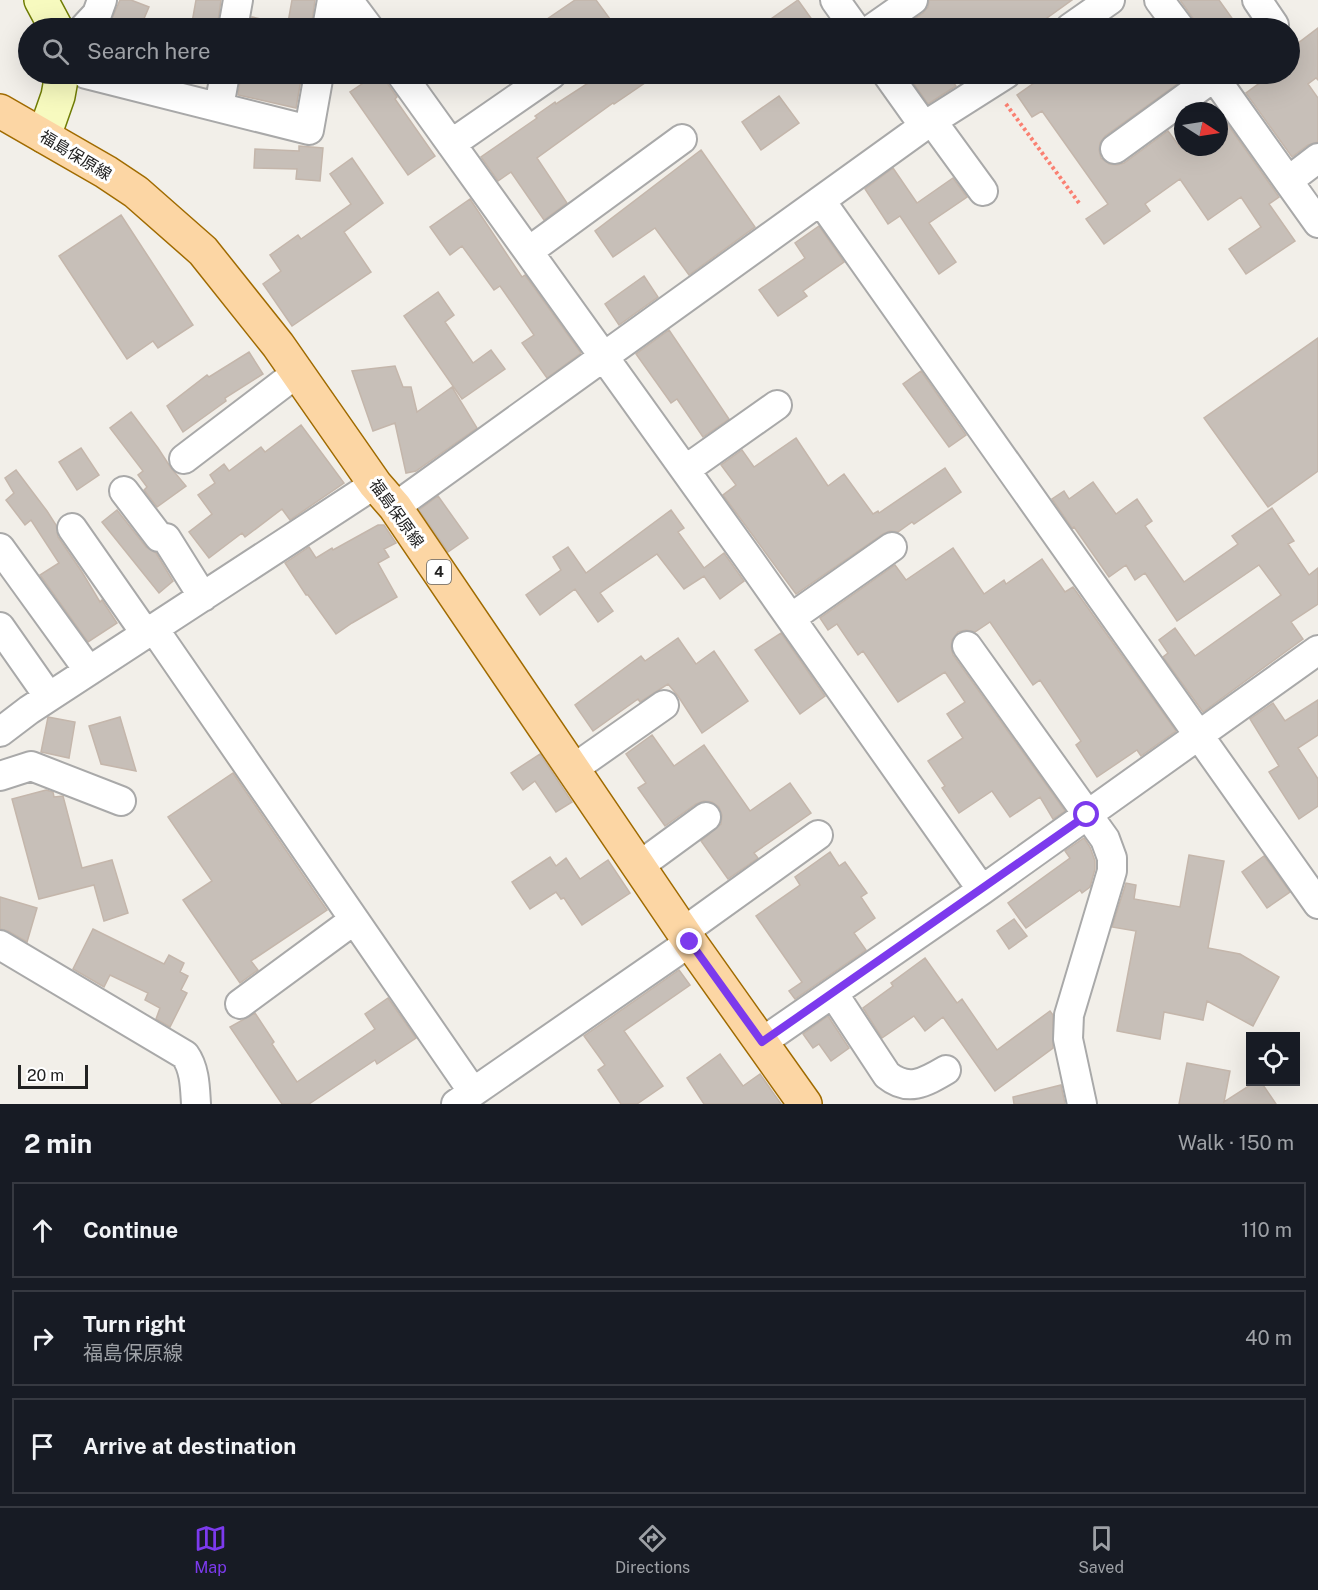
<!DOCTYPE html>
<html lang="en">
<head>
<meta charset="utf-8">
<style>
  :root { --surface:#171b24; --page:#20242c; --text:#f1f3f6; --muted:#9ea1a6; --line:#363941; --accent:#7c3aed }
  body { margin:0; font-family:"Public Sans","Noto Sans JP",sans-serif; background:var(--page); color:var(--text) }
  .controls { position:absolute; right:18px; bottom:18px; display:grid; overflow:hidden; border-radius:0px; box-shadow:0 6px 24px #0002 }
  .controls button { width:54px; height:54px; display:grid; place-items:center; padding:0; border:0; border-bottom:2px solid var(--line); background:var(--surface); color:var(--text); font:30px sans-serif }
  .compass { position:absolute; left:1174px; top:102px; width:54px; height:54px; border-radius:50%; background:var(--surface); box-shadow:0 6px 24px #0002; rotate:102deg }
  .scale { position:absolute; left:18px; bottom:15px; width:70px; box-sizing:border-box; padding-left:6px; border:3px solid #222; border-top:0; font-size:16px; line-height:21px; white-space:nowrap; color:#222; -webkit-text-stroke:4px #fff; paint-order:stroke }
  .stop { position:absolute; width:18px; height:18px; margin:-14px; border:4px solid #7c3aed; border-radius:50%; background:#fff }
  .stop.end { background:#7c3aed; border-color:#fff; box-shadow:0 2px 6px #0008 }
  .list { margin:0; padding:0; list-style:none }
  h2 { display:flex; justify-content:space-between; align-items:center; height:78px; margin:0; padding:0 24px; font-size:26px }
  h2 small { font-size:20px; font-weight:400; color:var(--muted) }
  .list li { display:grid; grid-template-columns:39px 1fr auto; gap:18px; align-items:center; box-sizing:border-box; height:96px; margin:0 12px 12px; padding:0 12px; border:2px solid var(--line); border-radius:0px }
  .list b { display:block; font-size:22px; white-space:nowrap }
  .list p { margin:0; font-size:20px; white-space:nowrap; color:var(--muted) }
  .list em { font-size:20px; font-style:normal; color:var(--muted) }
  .icon { flex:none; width:33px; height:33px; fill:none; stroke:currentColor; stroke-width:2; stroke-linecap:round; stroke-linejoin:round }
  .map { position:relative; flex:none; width:1318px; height:1104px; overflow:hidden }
  .search { position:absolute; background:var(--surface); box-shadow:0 6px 24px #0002; left:18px; right:18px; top:18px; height:66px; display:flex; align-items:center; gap:15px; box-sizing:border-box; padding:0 21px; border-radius:33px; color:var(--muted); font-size:22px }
  .sheet { height:402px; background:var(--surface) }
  nav { display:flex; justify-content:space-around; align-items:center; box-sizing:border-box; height:84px; border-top:2px solid var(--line); background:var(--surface); font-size:16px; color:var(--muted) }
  nav a { display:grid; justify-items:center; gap:3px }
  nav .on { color:var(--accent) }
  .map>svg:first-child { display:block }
</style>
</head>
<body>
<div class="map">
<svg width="1318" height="1104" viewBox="0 0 1318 1104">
  <rect width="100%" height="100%" fill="#f2efe9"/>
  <path fill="#c7bfb8" stroke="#c4b6ab" stroke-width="1.5" d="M120,0H131L149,7L140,28H108Z
    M196,0H221L217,28H191Z
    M292,0H315L311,28H287Z
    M575,0H596L610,19L597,28H534Z
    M798,0L818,28H758Z
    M929,0H1072L1033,28H901L923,13L928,7Z
    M1180,0H1219L1239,28H1196L1193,18Z
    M252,17L266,20L265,28H250Z
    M1318,28V80L1316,78L1308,84L1318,98V142L1308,145L1292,157L1246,93L1272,74H1290V61L1298,54L1293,47Z
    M241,74H302L296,108L238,95Z
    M377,74H385L387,83L397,97L395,99L435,156L408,175L350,92Z
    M602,74H658L614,104L613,103L537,158L567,203L544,220L511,172L498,181L481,157L537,118L535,116L555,102L556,104Z
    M907,74H947L956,86L928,104Z
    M1047,74H1191L1105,136L1100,143L1099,150L1101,158L1109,164L1117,165L1124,163L1168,131L1180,147H1219V117L1221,115L1279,197L1269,204L1295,241L1246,274L1229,249L1261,227L1241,197L1208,220L1180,179L1145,204L1150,211L1104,244L1086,219L1108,204L1042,111L1032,117L1017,95Z
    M779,96L799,123L761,150L742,122Z
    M299,146L323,148L320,181L296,179L297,169L254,168L255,149L299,151Z
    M701,150L755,227L689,275L655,228L613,257L595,231Z
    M352,158L383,203L344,232L371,272L292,326L263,284L281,271L270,255L298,235L301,239L351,204L330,174Z
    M893,168L917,203L953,178L967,197L929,223L956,262L939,274L900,216L888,224L865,189Z
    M470,199L522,277L525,275L581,353L547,378L522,343L534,335L500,286L494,290L462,246L450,255L430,227Z
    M121,215L193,325L158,348L153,341L127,359L59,256Z
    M819,226L844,262L803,291L807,296L778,316L759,290L805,258L795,243Z
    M644,276L658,297L619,325L605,304Z
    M438,292L454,315L445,322L473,363L491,350L505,369L462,399L404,316Z
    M669,330L729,419L703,437L677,399L671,403L636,354Z
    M1318,338V471L1268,507L1204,418Z
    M249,352L263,374L225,398L226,401L183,432L167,406L207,375L209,377Z
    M395,366L403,387H411L417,412L452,387L477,428L416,471L406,473L395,423L373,431L352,371Z
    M921,371L966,435L949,447L903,384Z
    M131,412L158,448L171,468L186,486L157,507L144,490L147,487L138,475L143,471L110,428Z
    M301,425L344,483L290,520L282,509L245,537L242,533L209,558L189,532L212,514L198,495L215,483L210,475L224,464L229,471L261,447L265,452Z
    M796,438L828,486L844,474L873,514L878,511L879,513L945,468L961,492L914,524L912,522L898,532L890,531L883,534L796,594L723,495L736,485L721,465L742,450L754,467Z
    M81,448L99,475L77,490L59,462Z
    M16,470L47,511L56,525L58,537L82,572L100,602L102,600L117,623L88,642L40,575L59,563L31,520L25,525L6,500L14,493L5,478Z
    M1093,482L1116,514L1137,499L1152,521L1145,526L1184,582L1238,544L1232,536L1272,508L1294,541L1288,544L1309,575L1318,568V604L1291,622L1303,639L1203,712L1163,657L1168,653L1159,640L1175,628L1195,656L1281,595L1259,565L1177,621L1145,573L1135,580L1126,565L1109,577L1074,527L1072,528L1052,499L1064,491L1069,499Z
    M438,496L468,538L448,552L419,510Z
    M117,510L146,547L156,553L173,581L159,593L102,522Z
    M671,510L684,528L678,532L704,568L724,553L744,581L720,599L704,576L684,589L657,554L600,593L613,611L598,622L575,589L540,615L526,595L561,570L553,557L568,547L586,573Z
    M378,525H384L396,543L384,549L389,557L378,563L397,597L352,623L336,634L308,595H306L285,563L309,547L316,558L332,548L333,550Z
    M953,548L984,594L1004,580L1006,584L1042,559L1065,592L1073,587L1176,731L1141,756L1137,750L1097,777L1076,745L1081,741L1040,680L1033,685L990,622L975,632L966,630L958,632L952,640L951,647L953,655L1065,811L1053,819L1040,797L1010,817L992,791L959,813L942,788L945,786L928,761L963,738L947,714L965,702L945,672L898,702L863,651L858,655L837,624L828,630L820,618L895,565L906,580Z
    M781,633L825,696L800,714L755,650Z
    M678,638L696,664L714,651L748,701L702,733L678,696L668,684L640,702L638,699L593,731L575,705L641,656L645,661Z
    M1318,700V735L1298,748L1318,779V806L1299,819L1269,772L1279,766L1250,719L1273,703L1285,721Z
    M48,717L75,722L69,758L41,752Z
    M120,717L136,771L101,764L89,726Z
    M652,735L674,766L704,745L750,811L790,783L811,813L754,853L758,858L728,879L701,841L721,824L722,815L719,807L712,802L704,801L696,804L665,826L638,788L646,783L626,754Z
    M540,754L572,802L556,812L535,781L523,790L511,773Z
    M233,773L327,910L251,961L258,970L240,983L183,900L212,881L168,817Z
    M46,790L53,792L54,797L63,796L82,868L112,860L128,913L104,921L94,885L39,899L12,799Z
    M1084,838L1090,847L1095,861V869L1090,887L1082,893L1080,890L1026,928L1008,903L1070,858L1065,851Z
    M830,852L839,866L845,862L867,893L861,897L875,918L854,933L866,950L795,999L789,991L802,982L756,916L800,885L795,877Z
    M1189,855L1224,861L1208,948L1240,954L1279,977L1253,1026L1207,1001L1203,1020L1164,1012L1160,1039L1117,1031L1136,931L1112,927L1126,883L1136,885L1134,899L1180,907Z
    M1264,856L1290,892L1267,908L1242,872Z
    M550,857L556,866L566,858L580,879L608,860L630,893L582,925L564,898L561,899L556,892L530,909L512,882Z
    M0,897L37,908L27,942L8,931L0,929Z
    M1014,919L1027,936L1009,949L997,931Z
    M93,929L164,964L169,955L184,963L180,972L188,976L181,990L187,993L170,1027L156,1019L160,1008L145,1000L148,993L110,975L104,987L73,969Z
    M925,958L957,1003L962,999L997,1050L1050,1011L1053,1015V1048L995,1091L943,1017L925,1031L914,1016L882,1038L863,1008L893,986L891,983Z
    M679,970L690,985L624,1031L663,1086L637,1104H621L598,1070L605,1065L584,1036Z
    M388,998L416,1038L377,1064L375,1060L309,1104H282L230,1027L255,1013L274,1042L272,1044L297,1082L375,1029L365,1014Z
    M828,1016L849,1048L831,1061L819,1044L813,1048L803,1034Z
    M720,1054L743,1086L760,1074L781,1104H704L687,1078Z
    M1187,1063L1230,1071L1224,1102L1255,1082H1261L1276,1104H1179Z
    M1061,1085L1065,1104H1014L1013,1097Z"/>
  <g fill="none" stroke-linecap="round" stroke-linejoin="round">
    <g stroke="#a9a9a9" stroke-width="32">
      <path id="street" d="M348,0L369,28
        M835,0L855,28
        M1159,0L1180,28
        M1257,0L1274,25
        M84,28L97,14L102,0
        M233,28L238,0
        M327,28L332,0
        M873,28L913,0
        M1070,28L1110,0
        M86,74L309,130L319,74
        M401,74L751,562L982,890
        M887,74L924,126
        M1212,74L1318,223
        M219,107L225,74
        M932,121L983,191
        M451,144L552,74
        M1115,149L1214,77
        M1288,181L1318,158
        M821,201L1318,904
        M529,251L682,139
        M184,459L298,372
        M685,470L777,405
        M124,491L159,537L166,538L203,597
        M395,507L924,126L1006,74
        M72,528L146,634
        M0,548L89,671
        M791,618L892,547
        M0,627L49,697
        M154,629L473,1092
        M967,646L1105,839L1112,858V871L1069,1015L1068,1039L1082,1104
        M0,732L29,710L375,484
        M573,769L664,705
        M0,776L31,766L121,801
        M639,866L706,817
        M683,932L818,835
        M0,945L185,1055C195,1069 195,1088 196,1104
        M833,993L887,1075C908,1092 924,1083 946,1070
        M240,1004L354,920
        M762,1042L982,890L1318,650
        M456,1104L690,942"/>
    </g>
    <g stroke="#707d05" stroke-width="36">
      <path id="secondary" d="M41,0L56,28
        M44,136L58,96L62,74"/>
    </g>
    <g stroke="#a06b00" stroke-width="36">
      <path id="primary" d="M0,111L106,172L136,192L203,251L278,345L375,484L395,507L690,942L805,1104"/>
    </g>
    <path stroke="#fa8072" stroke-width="4" stroke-dasharray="3 3" stroke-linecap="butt" d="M1006,104L1079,203"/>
    <use href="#street" stroke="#fff" stroke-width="28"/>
    <use href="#secondary" stroke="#f7fabf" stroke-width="33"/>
    <use href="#primary" stroke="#fcd6a4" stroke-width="33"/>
  </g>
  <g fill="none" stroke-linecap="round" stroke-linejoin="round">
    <path stroke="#7c3aed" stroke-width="8" d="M690,942L762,1042L1087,815"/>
  </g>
  <g text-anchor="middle" stroke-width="6" stroke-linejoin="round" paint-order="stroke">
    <rect fill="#fff" stroke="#646464" stroke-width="1.5" x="427" y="560" width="24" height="24" rx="4.5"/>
    <g font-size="15" font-weight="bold" fill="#222">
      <text x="439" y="577">4</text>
    </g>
    <g font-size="16" fill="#222" stroke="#fff">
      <text transform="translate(76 155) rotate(31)" y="6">福島保原線</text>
      <text transform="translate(397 513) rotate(54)" y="6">福島保原線</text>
    </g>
  </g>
</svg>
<div class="controls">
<button><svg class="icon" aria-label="locate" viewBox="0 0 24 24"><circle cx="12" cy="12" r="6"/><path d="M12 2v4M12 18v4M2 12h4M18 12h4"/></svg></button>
</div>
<svg class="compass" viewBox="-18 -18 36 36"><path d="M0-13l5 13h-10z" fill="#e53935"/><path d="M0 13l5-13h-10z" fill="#9ea1a6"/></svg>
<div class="scale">20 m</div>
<div class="stop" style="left:1087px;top:815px"></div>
<div class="stop end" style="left:690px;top:942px"></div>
<div class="search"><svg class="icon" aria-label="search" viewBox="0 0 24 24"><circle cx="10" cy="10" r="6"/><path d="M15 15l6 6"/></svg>Search here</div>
</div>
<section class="sheet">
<h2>2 min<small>Walk · 150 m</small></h2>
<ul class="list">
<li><svg class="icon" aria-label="ahead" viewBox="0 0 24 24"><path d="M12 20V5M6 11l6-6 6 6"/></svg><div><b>Continue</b></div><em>110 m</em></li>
<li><svg class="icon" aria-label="right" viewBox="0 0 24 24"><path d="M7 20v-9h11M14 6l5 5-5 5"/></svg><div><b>Turn right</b><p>福島保原線</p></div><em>40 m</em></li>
<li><svg class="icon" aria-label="arrive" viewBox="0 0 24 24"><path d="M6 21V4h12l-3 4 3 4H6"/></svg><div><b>Arrive at destination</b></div></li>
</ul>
</section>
<nav>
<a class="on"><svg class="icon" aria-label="map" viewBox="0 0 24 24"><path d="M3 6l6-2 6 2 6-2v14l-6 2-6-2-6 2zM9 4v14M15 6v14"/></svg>Map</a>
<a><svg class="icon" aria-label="directions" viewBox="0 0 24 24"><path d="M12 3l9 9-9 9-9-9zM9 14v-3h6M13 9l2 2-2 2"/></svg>Directions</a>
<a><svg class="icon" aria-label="saved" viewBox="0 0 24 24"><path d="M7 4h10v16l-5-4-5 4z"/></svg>Saved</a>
</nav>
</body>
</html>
